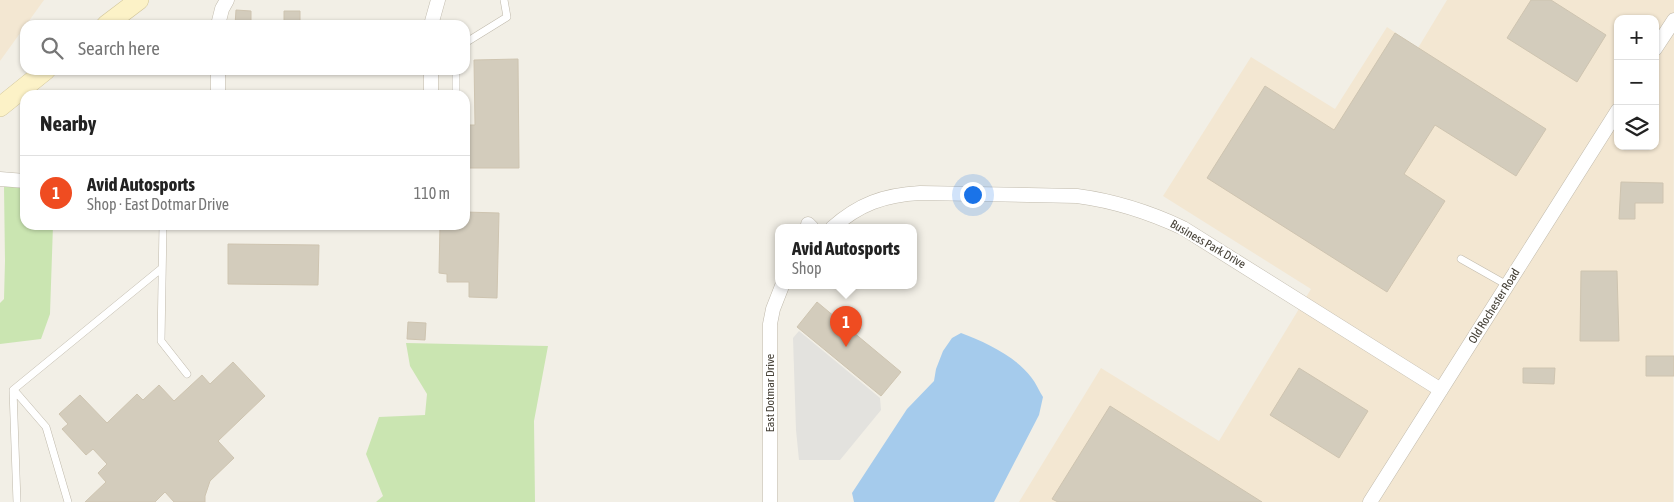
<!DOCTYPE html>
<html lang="en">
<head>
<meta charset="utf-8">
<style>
  :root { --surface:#fff; --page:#f2f2f2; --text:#222; --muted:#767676; --line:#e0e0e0; --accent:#ef4c21 }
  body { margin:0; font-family:"Asap Condensed",sans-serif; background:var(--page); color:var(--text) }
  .controls { position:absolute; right:15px; top:15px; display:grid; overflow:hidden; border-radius:10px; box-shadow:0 1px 4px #0004 }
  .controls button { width:45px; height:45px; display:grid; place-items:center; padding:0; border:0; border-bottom:1px solid var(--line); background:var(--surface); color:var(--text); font:25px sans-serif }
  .you { position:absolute; left:972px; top:194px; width:18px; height:18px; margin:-12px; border:4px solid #fff; border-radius:50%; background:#1a73e8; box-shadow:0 0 0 8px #1a73e833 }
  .badge { display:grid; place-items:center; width:32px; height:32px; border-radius:50%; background:var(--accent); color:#fff; font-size:16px; font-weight:700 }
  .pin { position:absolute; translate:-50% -41px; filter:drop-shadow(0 1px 2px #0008) }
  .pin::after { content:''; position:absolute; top:26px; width:18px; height:15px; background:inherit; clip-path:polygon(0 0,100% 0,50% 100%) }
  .popup { position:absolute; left:775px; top:224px; width:142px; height:65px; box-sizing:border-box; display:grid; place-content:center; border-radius:10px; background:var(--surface); filter:drop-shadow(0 1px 4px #0005); font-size:16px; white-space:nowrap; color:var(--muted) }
  .popup b { font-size:19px; color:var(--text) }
  .popup::after { content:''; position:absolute; left:50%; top:100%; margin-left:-10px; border:10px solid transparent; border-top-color:var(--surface) }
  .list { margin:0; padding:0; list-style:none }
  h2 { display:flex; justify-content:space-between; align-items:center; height:65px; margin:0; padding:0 20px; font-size:21px }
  h2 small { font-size:16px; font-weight:400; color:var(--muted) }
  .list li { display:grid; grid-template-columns:32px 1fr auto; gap:15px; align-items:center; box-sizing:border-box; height:75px; padding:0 20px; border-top:1px solid var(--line) }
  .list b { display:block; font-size:19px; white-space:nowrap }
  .list p { margin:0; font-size:16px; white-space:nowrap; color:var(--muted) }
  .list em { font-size:16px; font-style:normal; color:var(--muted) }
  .icon { flex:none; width:28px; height:28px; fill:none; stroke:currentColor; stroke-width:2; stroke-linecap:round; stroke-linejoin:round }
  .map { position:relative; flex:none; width:1674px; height:502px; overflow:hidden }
  .search { position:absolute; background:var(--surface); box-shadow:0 1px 4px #0004; left:20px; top:20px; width:450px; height:55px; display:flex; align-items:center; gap:12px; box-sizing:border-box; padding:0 18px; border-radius:15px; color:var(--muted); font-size:19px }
  .panel { position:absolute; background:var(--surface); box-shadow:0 1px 4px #0004; left:20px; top:90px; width:450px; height:140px; border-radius:15px }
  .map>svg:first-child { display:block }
</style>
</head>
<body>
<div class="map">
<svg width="1674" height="502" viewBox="0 0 1674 502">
  <rect width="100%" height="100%" fill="#f2efe6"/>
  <path fill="#f3e7d2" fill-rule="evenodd" d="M0,0H44L0,61Z
    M1447,0H1674L1673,502H1019L1101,368L1219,441L1311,289L1163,196L1251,57L1335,109L1387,27L1418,48ZM1618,19H1655V146H1618Z"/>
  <path fill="#cae5b1" d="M4,186L25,187V225H53L50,314L41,339L0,344V303L4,299L5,261Z
    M406,343L548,346L534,421L535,502H376L383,496L366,454L379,417L425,415L427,394L410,366Z"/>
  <path fill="#e3e2de" d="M799,331L880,398L881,410L840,460H799L796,430L793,338Z"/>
  <path fill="#a5cbec" d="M961,333C985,342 1015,356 1031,377C1036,383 1039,391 1043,397L1039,415L994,502H854L852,493L907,409L934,381L936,369L943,351L952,338Z"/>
  <path fill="#d3ccbc" stroke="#cec4b0" d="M1531,0H1551L1606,35L1577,82L1507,38Z
    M236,10L251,11V25H235Z
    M284,11H300V25H284Z
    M1395,33L1546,129L1516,176L1435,125L1404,174L1445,201L1387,292L1207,178L1265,86L1334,130Z
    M518,59L519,168H465V125H475L474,60Z
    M1621,182L1663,183V203H1635V219H1619Z
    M465,212L499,213L497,298L469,297V282H447V274L439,273L440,225H465Z
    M228,244L319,245L318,285L228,284Z
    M1581,271H1617L1619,341H1580Z
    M817,302L901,372L881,396L797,327Z
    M408,322L426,323L425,340L407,339Z
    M1646,356H1674V376H1646Z
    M233,362L265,396L218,441L234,458L210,481L205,496V502H174L165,492L155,502H85L106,482L98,473L107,464L93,449L86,455L62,429L68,424L59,414L80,395L107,423L137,394L143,400L159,385L174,401L202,375L210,384Z
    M1299,368L1368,411L1339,458L1270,415Z
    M1523,368H1555L1554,384L1523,383Z
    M1110,406L1262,502H1058L1052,499Z"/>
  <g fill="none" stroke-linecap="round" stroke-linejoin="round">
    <g stroke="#c0baac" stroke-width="8">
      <path id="lane" d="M465,43L507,17L504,0
        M456,70V95
        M163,225L161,341L187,374
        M1461,259L1507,285
        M14,390L46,427L68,502
        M17,502L13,390L162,268"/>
    </g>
    <g stroke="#c0baac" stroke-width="15">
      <path id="street" d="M218,25L222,9L227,0
        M431,25L438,0
        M1655,49L1674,20
        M218,70V95
        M431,70V95
        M0,179L25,181
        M808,224L812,228
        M832,228C859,204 884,195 920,193L1077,196C1115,201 1149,212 1183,228L1441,390
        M770,502V324L773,309L782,286
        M1370,502L1618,110"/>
    </g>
    <g stroke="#d0c498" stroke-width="20">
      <path id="secondary" d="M106,25L139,0
        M0,107L46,70"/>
    </g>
    <use href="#lane" stroke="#fff" stroke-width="7"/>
    <use href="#street" stroke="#fff" stroke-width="14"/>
    <use href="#secondary" stroke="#fcf2c7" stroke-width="19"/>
  </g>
  <g text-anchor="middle" stroke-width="4" stroke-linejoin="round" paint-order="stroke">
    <g font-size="12" fill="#454036" stroke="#fff">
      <text transform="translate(1208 244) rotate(30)" y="4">Business Park Drive</text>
      <text transform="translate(1494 306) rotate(-58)" y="4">Old Rochester Road</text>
      <text transform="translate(770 393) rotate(-90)" y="4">East Dotmar Drive</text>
    </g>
  </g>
</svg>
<div class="controls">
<button>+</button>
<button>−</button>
<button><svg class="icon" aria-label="layers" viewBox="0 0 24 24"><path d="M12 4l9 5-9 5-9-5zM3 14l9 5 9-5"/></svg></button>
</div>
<div class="you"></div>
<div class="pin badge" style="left:846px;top:347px">1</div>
<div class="popup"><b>Avid Autosports</b>Shop</div>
<div class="search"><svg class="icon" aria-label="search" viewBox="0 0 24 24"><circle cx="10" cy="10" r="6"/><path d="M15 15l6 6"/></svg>Search here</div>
<section class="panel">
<h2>Nearby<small></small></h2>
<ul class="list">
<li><span class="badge">1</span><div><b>Avid Autosports</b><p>Shop · East Dotmar Drive</p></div><em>110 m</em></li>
</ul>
</section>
</div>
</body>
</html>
